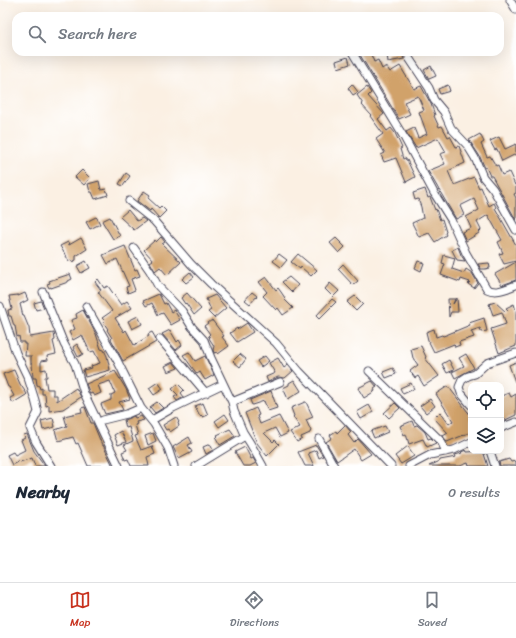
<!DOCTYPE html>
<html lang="en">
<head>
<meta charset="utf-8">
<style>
  :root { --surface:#fff; --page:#f2f2f3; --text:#1f2937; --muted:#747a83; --line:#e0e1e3; --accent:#c8321e }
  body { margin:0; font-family:Sriracha,sans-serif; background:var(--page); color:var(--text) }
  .controls { position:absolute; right:12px; bottom:12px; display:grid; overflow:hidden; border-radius:8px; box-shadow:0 4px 16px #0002 }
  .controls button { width:36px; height:36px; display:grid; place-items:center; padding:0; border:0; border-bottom:1px solid var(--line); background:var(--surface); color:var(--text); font:20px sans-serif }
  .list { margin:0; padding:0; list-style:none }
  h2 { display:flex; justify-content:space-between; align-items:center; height:52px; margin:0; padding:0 16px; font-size:17px }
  h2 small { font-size:13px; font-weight:400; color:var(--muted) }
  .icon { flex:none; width:22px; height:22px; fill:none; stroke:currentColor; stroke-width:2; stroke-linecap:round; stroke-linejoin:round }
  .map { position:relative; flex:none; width:516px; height:466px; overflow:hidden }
  .search { position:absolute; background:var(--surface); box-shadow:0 4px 16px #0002; left:12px; right:12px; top:12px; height:44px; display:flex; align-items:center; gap:10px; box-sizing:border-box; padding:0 14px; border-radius:12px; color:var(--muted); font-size:15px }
  .sheet { height:116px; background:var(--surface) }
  nav { display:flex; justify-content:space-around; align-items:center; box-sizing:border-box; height:56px; border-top:1px solid var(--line); background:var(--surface); font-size:11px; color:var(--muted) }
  nav a { display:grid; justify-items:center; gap:2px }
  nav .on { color:var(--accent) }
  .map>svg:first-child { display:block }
</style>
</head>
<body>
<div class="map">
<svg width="516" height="466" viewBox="0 0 516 466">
  <rect width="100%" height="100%" fill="#fff"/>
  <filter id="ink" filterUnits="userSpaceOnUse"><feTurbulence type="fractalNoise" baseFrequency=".025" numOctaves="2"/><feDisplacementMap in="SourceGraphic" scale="8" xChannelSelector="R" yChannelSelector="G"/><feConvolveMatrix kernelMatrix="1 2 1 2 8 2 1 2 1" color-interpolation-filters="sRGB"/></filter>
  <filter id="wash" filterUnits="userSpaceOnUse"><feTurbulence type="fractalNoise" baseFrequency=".012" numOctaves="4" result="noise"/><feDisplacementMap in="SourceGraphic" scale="16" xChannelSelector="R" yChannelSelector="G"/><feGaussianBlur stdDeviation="0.9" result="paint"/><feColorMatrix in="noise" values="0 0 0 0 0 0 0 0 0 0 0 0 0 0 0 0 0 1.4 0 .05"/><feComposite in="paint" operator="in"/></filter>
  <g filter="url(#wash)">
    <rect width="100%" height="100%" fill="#fbf0e3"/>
    <g id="blocks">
      <path fill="#d1a26b" d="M362,52H370L374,62L378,60L382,69L386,66L390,72L400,66L414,89L421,86L431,104L435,115L434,116L439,127L442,126L448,137L450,136L456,147L459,146L465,163L448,171L454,185L474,177L479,188L481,187L489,206L494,203L496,207L495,208L516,245V261L504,264L499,254L503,253L498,242L502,240L488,215L477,222L481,230L479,232V233L466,241L462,232L471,228L466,217L479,210L474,199L460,206L464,215L456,219L428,171L445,164L440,154L446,152L438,138L416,148L406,132L414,128L418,138L427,134L419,112L424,110L418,96L404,102L410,114L399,119L360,55L359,53Z
        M395,52H401L404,59L388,62L387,54L395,53Z
        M348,57L350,64L338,68L336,61Z
        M431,66L436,76L429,79L424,70Z
        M352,84L358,92L353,95L348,88Z
        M448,85L450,91L440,94L438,89Z
        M367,87L371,93L368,96L384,114L378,119L387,131L391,128L395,133L402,148L400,149L403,159L405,158L406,160H407L415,177L406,182L396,158L384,162L381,155L385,153L376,139L383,134L370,116L371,115L362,105L363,104L357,95Z
        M480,134L484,142L481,144L487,157L490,156L496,166L498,165L502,175L509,172L515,185L516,184V193L514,194L516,198V220L492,176H490L486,167L485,168L479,155L469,140Z
        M499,137L505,149L516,144V154L502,161L497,149L495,150L490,141Z
        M82,170L90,178L84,185L75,177Z
        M126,173L130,176L123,186L119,184Z
        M99,181L101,190L106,189L108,195L95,199L92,192H90L88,184Z
        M425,189L428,198L430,197L435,210L436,209L440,220L442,219L446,232L445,233L446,235L435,242L429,233L419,237L412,223L423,218L421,207L418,199L415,200L413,193Z
        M144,191L150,195L148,198L159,208L161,206L166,211L159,218L151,209L150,211L137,201Z
        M128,210L137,221L142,218L146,221L134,230L120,217Z
        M96,217L97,218L100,224L90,229L86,222Z
        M110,217L120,236L113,239L102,221Z
        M161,237L165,242L162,244L181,262L167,275L160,267L155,271L150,262L153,260L144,250L155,240L156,242Z
        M81,238L87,249L76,256V260L72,262L71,260L69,261L60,246L68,242L69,245Z
        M336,238L345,247L339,253L330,243Z
        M125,246L135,270L137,269L140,276L131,279L135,290L128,293L126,287L129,286L117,259L108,264L103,255Z
        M458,247L461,255L465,261L457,260L452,250Z
        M279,254L287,260L281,267L273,261Z
        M298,254L317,270L311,276L301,267L300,269L291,262Z
        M444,255L455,258L452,269L464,273L466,269L472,273L478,283L474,288L468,284L470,282L461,279L460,282L441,275L445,264L442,263Z
        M86,261L90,268L81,273L77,266Z
        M418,261L424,263L421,271L415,268Z
        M516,262V280L502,285L495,274Z
        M489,263L490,268L485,269H481L478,264Z
        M343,264L358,281L353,285L338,269Z
        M190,272L194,277L186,283L182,279Z
        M70,274L72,279L68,281V282L51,288V287L49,288L47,284L50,283L49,281Z
        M266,277L276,290L278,288L281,292L285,298L284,299L293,308L283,315L278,308L276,310L263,296L267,292L259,282Z
        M289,277L298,285L292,292L282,282Z
        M98,279L104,288L108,286L121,305L127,301L132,308L115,318L124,332L126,330L134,345L149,336L148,334L152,332L155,337L156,342L123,361L111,339L112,338L107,330L108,329L103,322L105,321L102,318L112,311L98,292L101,290L95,282Z
        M330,283L339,291L333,297L325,289Z
        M252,292L257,296L250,304L245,300Z
        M25,293L28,300L20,304L23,316H24L29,328L30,337L54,333L55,340L53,341L56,354L47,356L48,360L41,361V370L46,369L47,377H45L47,389H53V395H57V401L76,388L81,397L63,409L49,411V405L46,406L45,394H42V388L40,389L39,386L37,385L36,378H33L32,364H31V356H25L26,344H24V342H20L19,336L17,337L15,326H14L11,316H9L8,310L12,309L9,296L18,295V296Z
        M187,293L201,309L194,315L186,303L185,304L181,298Z
        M159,294L164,304L166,303L171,312L174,310L180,320L171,325L163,313L158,315L152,303L146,306L143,301Z
        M215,295L226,308L214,318L208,312L211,310L206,299Z
        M355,296L363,304L356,311L347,302Z
        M457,298L458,312H451L449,317L448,299H455L453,304Z
        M332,299L336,302L319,319L316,316Z
        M41,301L44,308L36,310L34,303Z
        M495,302L506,312L508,310L506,308L514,304L516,311V346L499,353L491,329L506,324L502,312L493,315L489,304Z
        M83,310L96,334L101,349L104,350L107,356L110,370L85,377L83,370L92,368L91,366L100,363L94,351L90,352L82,335L73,340L69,332L75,329L71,320L77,318L76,314Z
        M138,316L142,324L132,329L128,321Z
        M484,318L487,331L481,332L480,328L471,331L474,337L459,342L460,345L455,347L454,344L434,352L428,340L426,332L434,329L436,337L442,335L443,336L446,335L470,325L469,323Z
        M212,320L224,336L222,337L229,346L218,354L217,352L214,353L213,350L214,346L209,338L210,337L208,336L210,334L204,326Z
        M247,323L253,332L237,342L230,333L237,328L238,329Z
        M170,330L177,342L179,340L182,345L176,350L162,334Z
        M77,344L83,354L78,357L73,347Z
        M421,346L426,357L425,358L439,376L424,386L418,376L415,378L410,371L418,365L413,358L411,349Z
        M189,352L195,361L205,356L214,375L205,380L200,372L197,374L183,355Z
        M240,354L246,359L240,367L233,361Z
        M466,354L474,368L455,378L452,372L464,366L459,358Z
        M265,356L269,361L261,367L257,361Z
        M278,358L284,368L288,365L293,371L285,378L278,377L268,382L266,377L275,373L269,363Z
        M449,360L454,370L447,373L442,364Z
        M173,362L178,368L168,372L165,366Z
        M516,362V381L515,382L509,365Z
        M393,368L396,374L386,378L383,372Z
        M14,370L20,384L27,394L26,395L13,403L10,398L14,396L9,387H8L3,374Z
        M115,371L126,389L130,399L119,402L123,410L105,414L101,404L111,400V395L115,393L110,381L98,385L101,393L94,396L92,393L90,394L86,384Z
        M294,380L301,391L288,399L283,388L289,385V383Z
        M372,381L377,387L374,389L375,391L364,398L358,388Z
        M158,382L163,389L154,395L149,388Z
        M411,383L414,389L403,394L400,388Z
        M178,384L184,390L181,393L184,397L177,401L174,397L178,395L172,389Z
        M448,386L471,416V432L447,442L443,436L448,433L434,418L440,412L449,424L453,421L436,394Z
        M271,391L277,408L268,411L264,401L252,405L250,400Z
        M509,393L511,397L516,394V415L501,422V396Z
        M430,399L435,406L426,413L420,406Z
        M157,402L163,408L155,413L150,407Z
        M305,402H306L313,417L306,420L311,431L310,432V433L301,437L302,439L297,442L290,432L300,427L293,417L294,416L291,408Z
        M203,403L208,415L203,417L201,415L200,416L195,406Z
        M395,403L400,408L389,418L384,413Z
        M369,405L373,412L361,419L357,412Z
        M85,407L91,423H93L102,445H103L113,466H88L78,443L76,444L73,437L58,441L55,430L67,426L64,416L82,412L81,408Z
        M256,408L259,415L257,416L260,424L279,416L288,433L280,437L275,428L264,433L273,442L275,440L279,444L267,456L257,443L245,413Z
        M225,414L229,420L219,427L215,421Z
        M134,416L135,418L141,416L144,420L136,422L137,424L135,425L138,435L135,436L141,450L152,446L155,454L147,457L149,466H131L128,459L125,460L122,452L127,450L124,445L133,441L129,427L126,428L124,420Z
        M176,417L179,422L178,423L179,426L170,432L168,429L166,430L163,425Z
        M53,418L55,427L43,430L41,421Z
        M412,421L414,426L417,425L425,432L428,439L431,438L436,443L427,447L423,439L409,444L406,434L404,435L400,426Z
        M345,425L351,432L348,435L354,443L358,439L371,454L361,460L354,449L337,461L326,442L332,438L330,435L336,431L337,433Z
        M385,426L388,432L374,438L371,431Z
        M230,429L235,436L220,445L216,438L218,436L217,435Z
        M121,431L126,442L118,445L114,435Z
        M153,433L156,441L148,445L145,436Z
        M27,434L34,451L45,466H35L32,458L20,462L19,461L12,465L7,455L13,452L15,455L25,450L21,440L25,438L24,435Z
        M189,437L192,443L188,445L192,452L179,459L173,447Z
        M210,444L213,450L206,454L203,447Z
        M316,445L323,456L319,458L316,450L308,453L314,466H305L298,452Z
        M408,446L414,456L401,464L395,456Z
        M245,447L251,459L253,458L256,463L250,466H243L235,452Z
        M466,450L467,452L483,451L488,466H469L468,463L460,466H429L440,461V460L456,457L455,455L462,453L461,452Z
        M509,459L511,462L516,461V466H500L499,462Z"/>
    </g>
  </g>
  <g filter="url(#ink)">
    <use href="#blocks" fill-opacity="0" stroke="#434154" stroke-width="1"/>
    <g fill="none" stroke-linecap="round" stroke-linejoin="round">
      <g stroke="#434154" stroke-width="9">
        <path id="minor" d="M510,0L516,10
          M352,52L405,139L434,193L451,220L466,253L487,289C497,294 507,288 516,285
          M409,58L429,88L434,100L444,112L451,128L467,145L475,158L483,177L493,189L516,230
          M129,201L154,221L191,264L211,284L276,343L299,371L391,466
          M134,248L150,271L158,286L182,311L192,327L204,340L211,358L232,402L234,411L243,432L250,443L263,466
          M43,292L64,344L75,364L84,393L119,466
          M0,306L16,353L28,378L35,400L38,412L30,428L36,442L51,466
          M86,306L117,360L141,408L154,424L168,448L174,466
          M160,339L206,393
          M369,371L441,441L446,452
          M232,402L280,382
          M471,405L461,393L459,387L462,380L468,376L475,374L487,363L516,353
          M103,420L127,414L141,408
          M152,420L173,408L223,384
          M501,428L516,422
          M319,439L334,466
          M490,451L495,466
          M196,466L245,436
          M409,466L430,455L454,450L471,442"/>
      </g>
      <use href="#minor" stroke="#fff" stroke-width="7"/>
    </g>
  </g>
</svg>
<div class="controls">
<button><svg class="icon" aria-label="locate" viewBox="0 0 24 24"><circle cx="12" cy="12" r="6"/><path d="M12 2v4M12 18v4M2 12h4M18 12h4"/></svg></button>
<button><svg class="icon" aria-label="layers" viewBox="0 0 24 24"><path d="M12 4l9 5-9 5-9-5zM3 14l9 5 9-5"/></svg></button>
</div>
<div class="search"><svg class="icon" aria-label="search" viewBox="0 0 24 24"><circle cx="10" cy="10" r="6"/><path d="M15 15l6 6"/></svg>Search here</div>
</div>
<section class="sheet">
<h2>Nearby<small>0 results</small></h2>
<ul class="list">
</ul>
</section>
<nav>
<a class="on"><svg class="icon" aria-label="map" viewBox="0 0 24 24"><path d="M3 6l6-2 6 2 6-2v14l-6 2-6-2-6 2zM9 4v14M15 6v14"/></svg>Map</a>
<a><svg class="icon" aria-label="directions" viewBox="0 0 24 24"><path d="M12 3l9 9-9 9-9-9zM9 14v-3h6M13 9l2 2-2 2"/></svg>Directions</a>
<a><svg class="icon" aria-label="saved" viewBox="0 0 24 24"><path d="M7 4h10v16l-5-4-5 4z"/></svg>Saved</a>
</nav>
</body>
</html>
